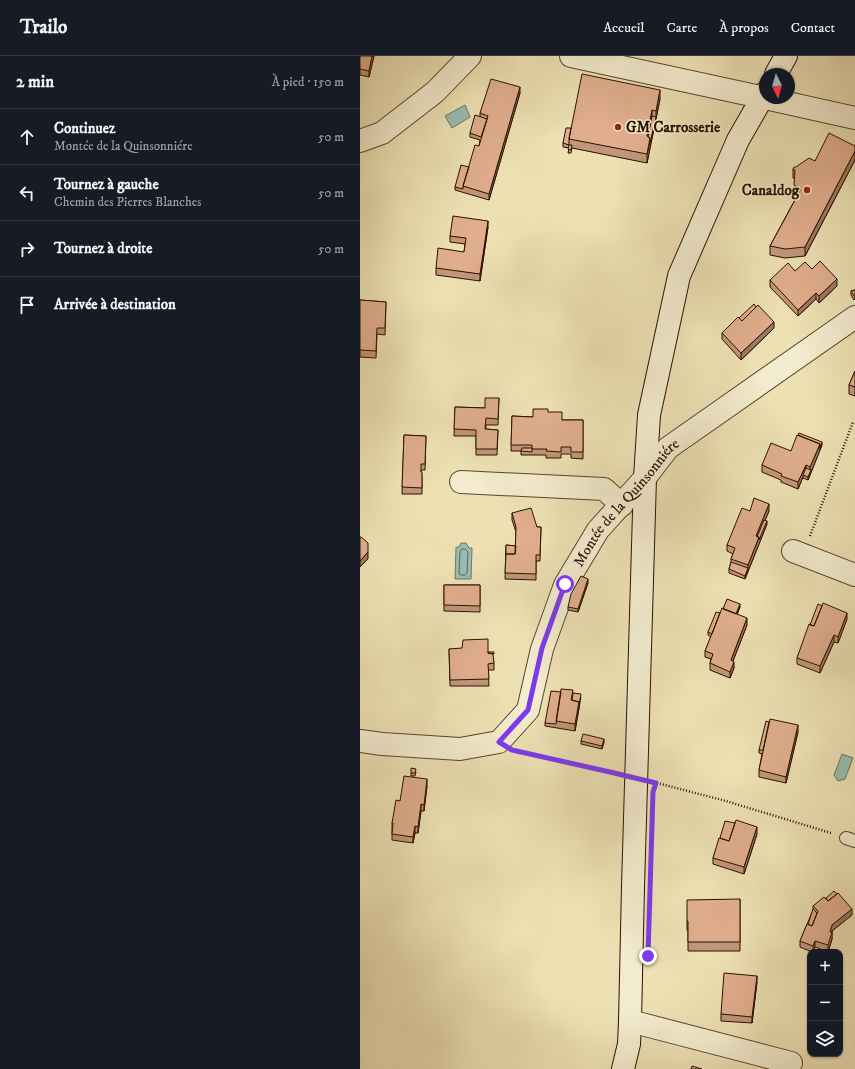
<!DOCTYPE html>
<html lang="fr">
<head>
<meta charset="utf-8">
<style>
  :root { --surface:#171b24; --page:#20242c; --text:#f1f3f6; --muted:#9ea1a6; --line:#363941 }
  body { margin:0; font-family:"IM FELL DW Pica",serif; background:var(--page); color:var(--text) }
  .controls { position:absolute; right:12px; bottom:12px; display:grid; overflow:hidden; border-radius:8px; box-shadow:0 1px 3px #0004 }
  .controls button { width:36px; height:36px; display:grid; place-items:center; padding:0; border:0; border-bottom:1px solid var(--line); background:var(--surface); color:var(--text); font:20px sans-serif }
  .compass { position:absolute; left:399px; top:12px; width:36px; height:36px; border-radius:50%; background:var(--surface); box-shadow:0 1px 3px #0004; rotate:175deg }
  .stop { position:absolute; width:12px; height:12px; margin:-9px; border:3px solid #7c3aed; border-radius:50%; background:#fff }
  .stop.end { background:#7c3aed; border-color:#fff; box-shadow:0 1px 4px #0008 }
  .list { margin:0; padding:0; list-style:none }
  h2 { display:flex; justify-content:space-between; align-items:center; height:52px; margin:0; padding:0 16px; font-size:17px }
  h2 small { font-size:13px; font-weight:400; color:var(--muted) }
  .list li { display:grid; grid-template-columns:26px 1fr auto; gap:12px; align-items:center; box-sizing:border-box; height:56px; padding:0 16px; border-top:1px solid var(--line) }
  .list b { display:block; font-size:15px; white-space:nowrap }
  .list p { margin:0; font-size:13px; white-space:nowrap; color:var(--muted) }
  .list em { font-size:13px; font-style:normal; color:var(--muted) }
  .icon { flex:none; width:22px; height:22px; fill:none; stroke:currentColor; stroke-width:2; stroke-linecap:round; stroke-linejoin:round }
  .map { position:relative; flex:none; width:495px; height:1013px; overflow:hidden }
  header { display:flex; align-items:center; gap:24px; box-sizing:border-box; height:56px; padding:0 20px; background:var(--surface); border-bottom:1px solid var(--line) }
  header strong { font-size:19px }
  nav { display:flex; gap:22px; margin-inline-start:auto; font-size:14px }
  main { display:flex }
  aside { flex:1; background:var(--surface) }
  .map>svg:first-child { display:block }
</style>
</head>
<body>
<header>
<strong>Trailo</strong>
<nav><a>Accueil</a><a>Carte</a><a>À propos</a><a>Contact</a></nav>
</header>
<main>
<aside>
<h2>2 min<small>À pied · 150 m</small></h2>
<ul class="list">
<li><svg class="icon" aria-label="ahead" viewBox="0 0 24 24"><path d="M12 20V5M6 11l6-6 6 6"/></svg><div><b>Continuez</b><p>Montée de la Quinsonniére</p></div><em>50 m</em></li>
<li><svg class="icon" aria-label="left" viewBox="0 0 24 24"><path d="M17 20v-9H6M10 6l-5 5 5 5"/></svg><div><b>Tournez à gauche</b><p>Chemin des Pierres Blanches</p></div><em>50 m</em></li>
<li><svg class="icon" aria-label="right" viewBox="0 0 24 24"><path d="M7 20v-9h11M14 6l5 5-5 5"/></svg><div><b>Tournez à droite</b></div><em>50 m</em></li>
<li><svg class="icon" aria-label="arrive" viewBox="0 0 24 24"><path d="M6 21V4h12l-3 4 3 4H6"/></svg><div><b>Arrivée à destination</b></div></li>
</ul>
</aside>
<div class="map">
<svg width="495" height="1013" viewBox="0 0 495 1013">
  <rect width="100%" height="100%" fill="#ede1b4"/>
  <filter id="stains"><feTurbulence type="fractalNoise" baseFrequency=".005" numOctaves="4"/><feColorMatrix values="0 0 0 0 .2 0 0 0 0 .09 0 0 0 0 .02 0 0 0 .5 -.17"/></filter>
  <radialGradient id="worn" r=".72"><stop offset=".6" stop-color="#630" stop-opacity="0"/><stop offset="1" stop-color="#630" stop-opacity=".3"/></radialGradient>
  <path fill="#99bdb0" stroke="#6d786a" d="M105,49L110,61L92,72L85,60Z
    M101,487H106L109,492H112L111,523H95L96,491H99Z
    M482,698L493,702L485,723L478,725L474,719Z"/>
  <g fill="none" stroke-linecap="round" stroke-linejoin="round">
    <path stroke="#626658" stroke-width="1" d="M102,493H105L108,496L107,517L105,519H100L99,517L100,496Z"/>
    <g stroke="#5b442d" stroke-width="14">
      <path id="lane" d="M486,782L495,785"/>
    </g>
    <g stroke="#5b442d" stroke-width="24">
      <g id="street">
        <path d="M211,0L405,42"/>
        <path d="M405,42L495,62"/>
        <path d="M0,85L22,77L75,36L110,0"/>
        <path d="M101,426L244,433L262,449"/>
        <path d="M433,495L495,519"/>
        <path id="s1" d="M0,685L22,688L100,693L139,686L168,654L182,593L205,529L238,474L285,422L308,392L495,261"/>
        <path d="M270,965L431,1007"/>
      </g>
    </g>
    <g stroke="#2a1000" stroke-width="24">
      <path id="secondary" d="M416,18L426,0
        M263,1013L269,988L270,965L273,831L285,422L289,359L319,220L378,84L405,37"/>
    </g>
    <path stroke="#2a1000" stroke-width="2.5" stroke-dasharray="1 2" stroke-linecap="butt" d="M450,480L493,366
      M160,696L255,717
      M297,727L366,745L471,777"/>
    <use href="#lane" stroke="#f3ecce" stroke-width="12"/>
    <use href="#street" stroke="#f3ecce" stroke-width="22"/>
    <use href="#secondary" stroke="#f3ecce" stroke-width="22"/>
  </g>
  <path fill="#c1967a" stroke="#2a1000" d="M0,0H14L9,21L0,19Z
    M160,37L129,144L95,134V131L109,111L119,90L120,84L110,81V77L120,61V57Z
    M300,43L287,107L212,92L211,97H208L209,92L203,91V87L211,72Z
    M495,90V104L445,200L425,202L410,199V190L437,140L434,138L435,122H433V113Z
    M128,171L120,225L76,219V212L104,196L105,188L90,186V180Z
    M452,213L477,230L459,247L456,243L438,260L410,231V224L435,215Z
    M495,234V243L494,244L491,239V235Z
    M0,244L26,246L25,279L17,278L16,302L0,301Z
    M379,262L414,272L381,304L362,283V277Z
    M495,315V340L489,338V329Z
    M139,342L138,369H126V373L138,374L137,399H116V380H94L95,351L125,352Z
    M188,356L202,364H223V403L211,402V398H201V402H186V399H161V395H151L152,360L173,361Z
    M44,379L66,380L65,414H61L62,422V438H42Z
    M462,389L448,424L443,422V421L438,433L421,426V424L402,416V409L431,395Z
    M390,455H409L405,464L407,468L385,523L369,517V513L371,506V503L373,498L367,495V489Z
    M152,457L177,471H181L180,505H176V524L145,523L146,489L156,490V476L152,464Z
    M228,527L218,556L208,554V551Z
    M84,529H120V556L84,555Z
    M380,551L377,558L387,569L373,605L374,612L370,622L350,614V607L351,603L345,601V595L351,581L348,579V576L363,553Z
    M487,563L478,587L474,586L460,617L437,608V602L450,569Z
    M89,593L128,597L134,607V614H128L129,630H90Z
    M213,637L221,641L215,675L185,670V667Z
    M438,676L426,727L399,721V714L402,698L399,697V694Z
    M221,685L244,686L242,693L221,688Z
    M56,716L55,720H51V717Z
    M67,730L64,755H61L58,777H55L53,787L32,784V767L40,745Z
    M397,778L384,818L353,808V802L360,782Z
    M466,842L492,859L472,875V883L468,896L455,891L453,896H452L440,891V885L453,854V850Z
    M380,843V895H328V874H327V865Z
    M397,926L392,967L361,965V958Z"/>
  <path fill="#9d7a63" stroke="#2a1000" d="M12,0H14L9,21V15Z
    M160,31V37L129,144V138Z
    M300,34V43L287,107V98L296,61V55Z
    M292,54V63L287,86V80Z
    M495,95V104L445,200V191Z
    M128,165V171L120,225V218Z
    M477,223V230L459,247V240Z
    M456,237V243L438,260V254Z
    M414,266V272L381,304V297Z
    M462,386V389L460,394V391Z
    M460,388V394L448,424V421L450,414V411Z
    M446,409V415L443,419V421L438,433V426Z
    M409,448V455L397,484L396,480Z
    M407,465V468L385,523V520L388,512V509L399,481Z
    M8,496V503L0,511V505Z
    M228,523V527L218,556V553Z
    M380,548V551L375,564V561Z
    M487,557V563L478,587V581Z
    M387,562V569L371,610V604Z
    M474,579V586L460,617V610Z
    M374,606V612L370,622V616Z
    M219,646V652L215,675V668Z
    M438,669V676L426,727V721Z
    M244,683V686L242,693V690Z
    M67,723V730L64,755V749Z
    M61,748V755L58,777V771Z
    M55,770V777L53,787V781Z
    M397,771V778L384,818V811Z
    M492,853V859L472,875V883L468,896V889L470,876L472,869Z
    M455,885V891L453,896V890Z
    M397,920V926L392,967V961Z"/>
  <path fill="#e0ae8e" stroke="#2a1000" d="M0,0H12L9,15L0,13Z
    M222,18L300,34L296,55L292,54L287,80L290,82L287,98L209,83Z
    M131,23L160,31L129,138L103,130L115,89L119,90L128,60L120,57Z
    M115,59L127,63L121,81L110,77Z
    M292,60L296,61L290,87V82L288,81Z
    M206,72H211L209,83V89H212L211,94L208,93L209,89L203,87Z
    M469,77L495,90V95L445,191L425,193L410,190L441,133L434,129L435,114L433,113L434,111H436L449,102L455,105Z
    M101,109L109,111L103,130V133L95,131Z
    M93,160L128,165L120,218L76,212L78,192L104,196L106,182L90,180Z
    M460,205L477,223L459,240L456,237L438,254L410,224L428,207L435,215L445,206L452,213Z
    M495,234V240H494L491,235Z
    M0,244L26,246L25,272H17L16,295L0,294Z
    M394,248L396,251L382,265L379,262Z
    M398,249L414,266L381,297L362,277L378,261L382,265Z
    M495,315V331L489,329Z
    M125,342H139L138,363L126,362L125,373L138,374L137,393H116V374L94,373L95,351L125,352Z
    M173,353H188V356H202V364H223V396H211V391H201V396L186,395L187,393H172V389H151L152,360L173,361Z
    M439,377L462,386L460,391V388L438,379Z
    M44,379L66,380L65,408H61V416H62V432L42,431Z
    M437,379L460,388L450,411L446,409L438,426L421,420L422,418L402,409L411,387L431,395Z
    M162,392H172V396L161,395Z
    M446,412L451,414L448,421L443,419Z
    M394,442L409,448L396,480L399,481L388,509L371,503L375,492L367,489L382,452L390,455Z
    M171,452L177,471H181L180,499H176V518L145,517L146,498H155L156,471L152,457Z
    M404,464L407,465L399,484V481H397Z
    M0,481H1L8,487V496L0,505Z
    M146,489L156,490L155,498H146Z
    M371,506L388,512L385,520L369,513Z
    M221,520L228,523L218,553L208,551L211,538Z
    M84,529H120V550L84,549Z
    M367,543L380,548L376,558L363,553Z
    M463,547L487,557L478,581L474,579L460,610L437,602L449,568L454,570Z
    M458,548L462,550L454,570L450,569Z
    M362,552L387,562L371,604L374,606L370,616L350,607L353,598L345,595Z
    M356,556L360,557L352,578L348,576Z
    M128,583V597L133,598L134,607L128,608L129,623L90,624L89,593L102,592L103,584Z
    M128,596H134V598L128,597Z
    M201,633L213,634L211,644L219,646L215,668L196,665Z
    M191,635L201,636L196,668L185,667Z
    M213,637L221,638L219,649V646L212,644Z
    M410,663L438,669L426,721L399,714Z
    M406,665L409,666L403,694H399Z
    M223,678L244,683L242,690L221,685Z
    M51,712L56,713L55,717H51Z
    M44,720L67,723L64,749L61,748L58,771L55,770L53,781L32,778L33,767H32L36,744L40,745Z
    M376,764L397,771L384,811L353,802L359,782L369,785Z
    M365,765L375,767L369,785L360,782Z
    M474,835L477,838L468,845L466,842Z
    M478,837L492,853L472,869L470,876H472L468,889L455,885L453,890L440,885L447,868L452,870L458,855L453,850L464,841L468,845Z
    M380,843V886H328V865H327V844Z
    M453,853L457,857L452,870L448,868Z
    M364,917L397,920L392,961L361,958Z
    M332,1010L342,1013H331Z"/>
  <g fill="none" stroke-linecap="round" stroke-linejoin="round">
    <path stroke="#7c3aed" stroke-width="5" d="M205,528L182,592L168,654L139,686L152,694L250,716L296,727L293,736L288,900"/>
  </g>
  <g fill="#8f2418" stroke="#f3ecce" stroke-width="1.5">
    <circle cx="258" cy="71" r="4"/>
    <circle cx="447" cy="134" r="4"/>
  </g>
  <g text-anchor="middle" stroke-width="3" stroke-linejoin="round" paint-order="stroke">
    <g font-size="15" font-weight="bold" fill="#2a1000" stroke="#f3ecce" text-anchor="start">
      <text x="266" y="76">GM Carrosserie</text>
      <text x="439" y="139" text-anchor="end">Canaldog</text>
    </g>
    <g font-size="15" fill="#2a1000" stroke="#f3ecce">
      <text dy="5" stroke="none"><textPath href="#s1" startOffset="417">Montée de la Quinsonniére</textPath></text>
    </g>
  </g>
  <rect width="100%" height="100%" filter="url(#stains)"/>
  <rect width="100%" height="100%" fill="url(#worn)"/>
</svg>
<div class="controls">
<button>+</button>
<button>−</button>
<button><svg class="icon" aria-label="layers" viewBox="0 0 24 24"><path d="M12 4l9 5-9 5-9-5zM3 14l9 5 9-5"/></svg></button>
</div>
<svg class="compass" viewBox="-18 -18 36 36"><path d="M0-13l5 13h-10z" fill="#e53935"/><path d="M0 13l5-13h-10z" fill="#9ea1a6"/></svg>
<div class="stop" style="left:205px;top:528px"></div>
<div class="stop end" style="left:288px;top:900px"></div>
</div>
</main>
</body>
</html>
